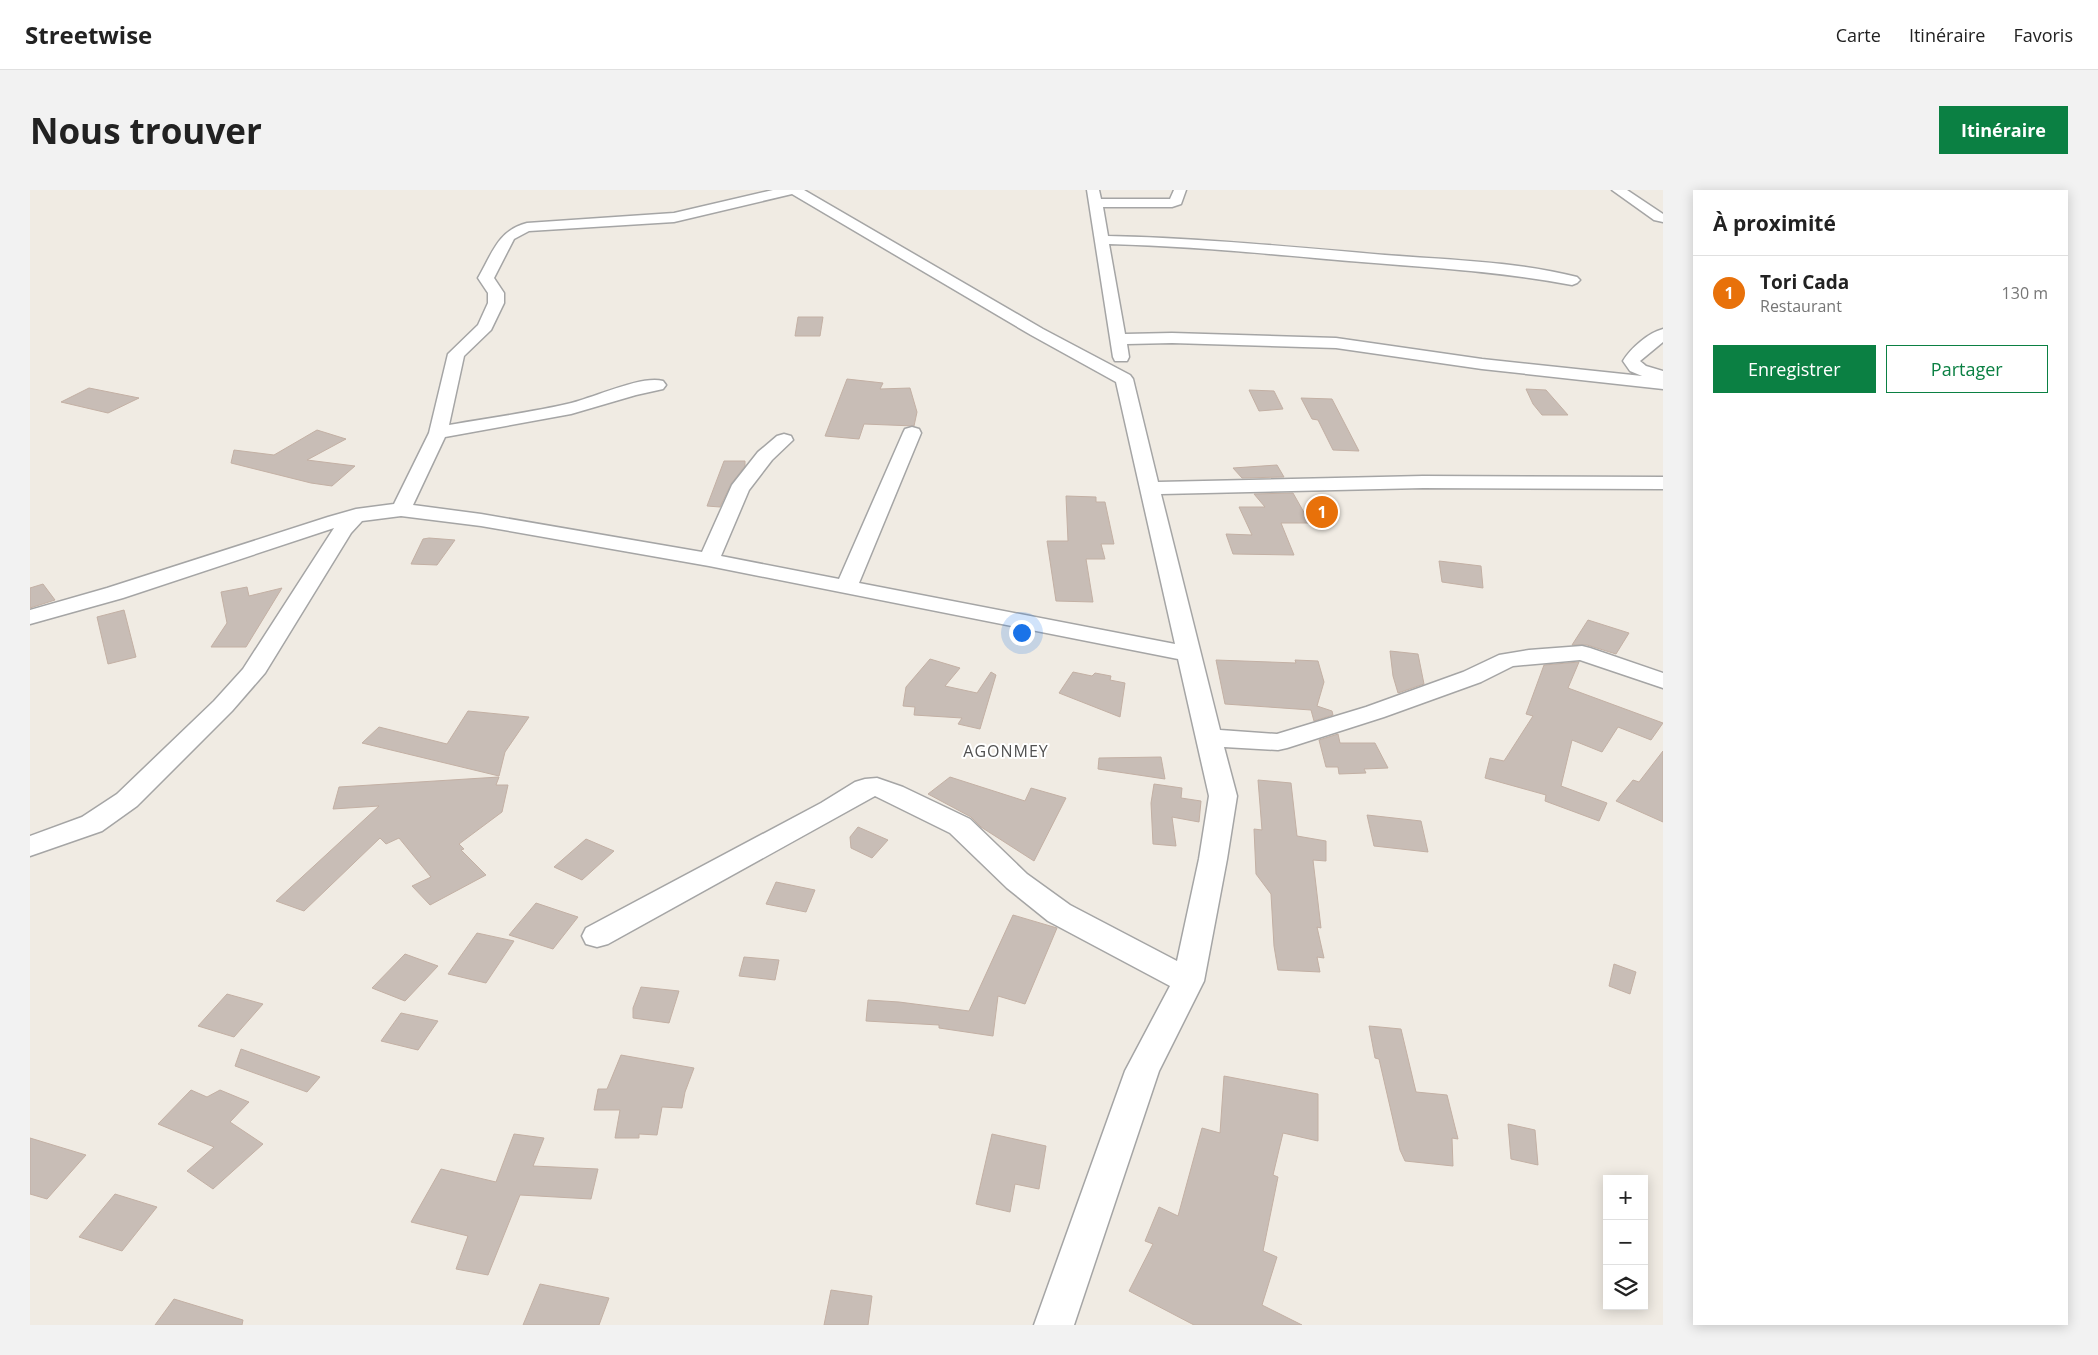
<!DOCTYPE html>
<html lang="fr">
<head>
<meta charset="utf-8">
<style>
  :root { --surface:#fff; --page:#f2f2f2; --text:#222; --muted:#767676; --line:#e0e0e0; --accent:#0b8043 }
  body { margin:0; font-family:"Open Sans",sans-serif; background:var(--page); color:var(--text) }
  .controls { position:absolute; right:15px; bottom:15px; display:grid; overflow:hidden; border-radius:0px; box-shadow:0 2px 12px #0003 }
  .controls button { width:45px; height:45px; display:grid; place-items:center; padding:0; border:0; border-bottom:1px solid var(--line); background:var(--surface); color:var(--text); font:25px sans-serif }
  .you { position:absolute; left:991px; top:442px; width:18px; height:18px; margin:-12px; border:4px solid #fff; border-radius:50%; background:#1a73e8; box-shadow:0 0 0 8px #1a73e833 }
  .badge { display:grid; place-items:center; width:32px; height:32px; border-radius:50%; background:var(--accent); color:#fff; font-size:16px; font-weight:700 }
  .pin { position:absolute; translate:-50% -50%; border:2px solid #fff; box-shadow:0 1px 5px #0006 }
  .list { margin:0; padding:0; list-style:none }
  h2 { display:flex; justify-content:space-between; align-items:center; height:65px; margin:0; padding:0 20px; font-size:21px }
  h2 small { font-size:16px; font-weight:400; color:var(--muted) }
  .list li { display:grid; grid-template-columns:32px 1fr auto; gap:15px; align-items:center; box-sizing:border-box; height:75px; padding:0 20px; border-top:1px solid var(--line) }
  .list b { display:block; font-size:19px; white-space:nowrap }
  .list p { margin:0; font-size:16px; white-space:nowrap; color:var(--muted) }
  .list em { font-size:16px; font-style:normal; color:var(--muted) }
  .actions { display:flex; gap:10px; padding:15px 20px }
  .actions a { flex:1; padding:11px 0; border:1px solid var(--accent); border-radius:0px; text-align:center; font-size:18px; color:var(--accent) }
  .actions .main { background:var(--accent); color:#fff }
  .icon { flex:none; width:28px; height:28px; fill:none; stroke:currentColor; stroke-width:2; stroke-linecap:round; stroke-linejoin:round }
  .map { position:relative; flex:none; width:1633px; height:1135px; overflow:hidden; border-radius:0px }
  header { display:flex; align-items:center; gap:30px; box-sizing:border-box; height:70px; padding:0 25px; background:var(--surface); border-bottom:1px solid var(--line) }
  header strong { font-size:24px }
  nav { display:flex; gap:28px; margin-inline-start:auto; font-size:18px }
  .intro { display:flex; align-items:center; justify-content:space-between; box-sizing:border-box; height:120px; padding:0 30px }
  h1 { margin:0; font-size:35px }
  .button { padding:12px 22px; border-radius:0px; background:var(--accent); color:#fff; font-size:18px; font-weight:700 }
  main { display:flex; gap:30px; padding:0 30px }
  aside { flex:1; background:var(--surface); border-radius:0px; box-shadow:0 2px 12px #0003 }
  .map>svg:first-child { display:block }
</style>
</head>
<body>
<header>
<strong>Streetwise</strong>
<nav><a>Carte</a><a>Itinéraire</a><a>Favoris</a></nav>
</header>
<div class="intro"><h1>Nous trouver</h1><a class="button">Itinéraire</a></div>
<main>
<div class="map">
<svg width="1633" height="1135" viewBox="0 0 1633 1135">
  <rect width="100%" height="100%" fill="#f0ebe3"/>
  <path fill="#c8bdb6" stroke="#c3b0a4" d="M768,127H793L790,146H765Z
    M817,189L853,193L850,199L880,198L887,222L884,236L834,234L829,249L795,246Z
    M59,198L109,208L78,223L31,212Z
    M1496,199L1516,200L1538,225H1512L1503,214Z
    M1219,200L1244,201L1253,219L1229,221Z
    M1271,208L1302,209L1329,261L1303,260L1288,230L1282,229Z
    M287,240L316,249L277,270L325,276L302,296L281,293L201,273L204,260L244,265Z
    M694,271H715V276L701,294L690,317L677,316Z
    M1247,275L1254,287L1212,288L1203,278Z
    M1263,303L1280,333H1251L1264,365L1203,364L1196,344L1222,345L1209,317H1235L1224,304Z
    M1036,306L1066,307V312H1075L1084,354H1071L1075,369H1056L1063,412L1026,411L1017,351H1038Z
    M399,348L425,350L407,375L381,374L393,349Z
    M1409,371L1451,376L1453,398L1412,392Z
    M13,394L25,410L0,418V398Z
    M217,397L219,406L252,398L216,457H181L197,433L191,402Z
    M94,420L106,467L78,474L67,427Z
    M1558,430L1599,443L1586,464L1557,455H1542Z
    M1360,461L1388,464L1394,494L1368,503L1363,486Z
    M900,469L930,478L915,496L947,503L961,482L966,485L950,539L928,534L932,528L884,525L885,517L873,516L876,497Z
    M1186,470L1266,473L1265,470L1288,471L1294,492L1287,516L1302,521L1303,525L1284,531L1281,520L1195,514Z
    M1549,472L1538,498L1633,533L1621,550L1588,537L1572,562L1542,550L1531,596L1577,613L1569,631L1515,611L1516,605L1455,588L1460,568L1474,571L1503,526L1496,524L1514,475Z
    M1043,482L1062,486L1065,483L1081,486L1080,490L1095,493L1090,527L1029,503Z
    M438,521L499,527L475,562L469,586L332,553L349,537L417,554Z
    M1308,544L1310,553H1345L1358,578L1334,579L1336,583L1309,584L1308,577H1296L1289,550Z
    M1633,561V632L1586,611L1603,590L1609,592Z
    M1131,567L1135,589L1068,579L1069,568Z
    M469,587L466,595H478L472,622L429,654L434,659L431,660L456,685L400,715L382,696L401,687L369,648L356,654L350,648L274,721L246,711L349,616L303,619L309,597Z
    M920,587L995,611L1001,598L1036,608L1004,671L951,637L941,627L898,604Z
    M1228,590L1261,593L1267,646L1296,651V671L1283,670L1291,738L1287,737L1294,768L1287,767L1290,782L1248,780L1244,756L1241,704L1226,684L1224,639L1232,640Z
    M1124,594L1152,598L1151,608L1171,611L1169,632L1142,627L1146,656L1123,654L1121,613Z
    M1337,625L1391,631L1398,662L1344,656Z
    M828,637L858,650L842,668L821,658L820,647Z
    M556,649L584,661L552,690L524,677Z
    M746,692L785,700L776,722L736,714Z
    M506,713L548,727L523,759L479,745Z
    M983,725L1027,738L995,814L968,806L963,846L909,838V835L836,831L838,810L869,812L939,821Z
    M447,743L484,751L456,793L418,784Z
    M375,764L408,776L375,811L342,798Z
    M714,767L749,770L745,790L709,786Z
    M1584,774L1606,782L1600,804L1579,796Z
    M611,797L649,801L639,833L603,828V818Z
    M197,804L233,814L204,847L168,836Z
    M371,823L408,831L388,860L351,851Z
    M1339,836L1371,839L1386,902L1417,905L1428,949L1422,948L1423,976L1375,971L1370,960L1349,869L1345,868Z
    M211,859L290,887L277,902L205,876Z
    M591,865L664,878L655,902L652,918L632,917L627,945L609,944V948H585L590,920H564L568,899H577Z
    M1194,886L1288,904V951L1253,943L1243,985L1248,987L1233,1061L1247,1067L1232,1115L1272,1135H1164L1099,1101L1123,1054L1115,1051L1129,1017L1148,1026L1172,938L1190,943Z
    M161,900L177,907L190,900L219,912L200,932L233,954L183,999L157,981L184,957L128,934Z
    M1478,934L1505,940L1508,975L1481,969Z
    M484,944L514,948L503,976L568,979L561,1009L490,1005L458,1085L426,1079L438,1046L381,1032L411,979L466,992Z
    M962,944L1016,956L1009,999L985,994L980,1022L946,1014Z
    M0,948L56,965L17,1009L0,1004Z
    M85,1004L127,1017L92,1061L49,1047Z
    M510,1094L579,1108L569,1135H493Z
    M801,1100L842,1106L838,1135H794Z
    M144,1109L213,1130L212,1135H125Z"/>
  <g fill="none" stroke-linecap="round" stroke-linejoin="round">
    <g stroke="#a5a5a5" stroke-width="3">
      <path id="minor" d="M743,0H774L1013,139L1100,185L1103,189L1128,292L1393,286L1633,287V299L1393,298L1131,304L1190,540L1247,544L1336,517L1433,482L1469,465L1499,460L1552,456L1560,458L1633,483V498L1550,470L1483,476L1451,492L1354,527L1257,558L1248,560L1194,557L1207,606L1197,669L1174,791L1129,881L1044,1135H1004L1095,881L1140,796L1018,731L977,698L920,643L845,606L578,754L567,757L556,754L552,746L556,738L791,613L825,592L835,589L847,588L873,597L940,629L997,684L1040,715L1147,771L1169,669L1179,606L1148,469L679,376L451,336L371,326L332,331L321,343L235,483L202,521L107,616L72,641L0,666V646L52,627L87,604L184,511L213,479L304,338L93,408L0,434V420L77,398L298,327L326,319L364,314L399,243L418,164L448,135L458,113V103L448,88C462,64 468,40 497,33L644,23ZM762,4L1001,145L1086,192L1145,454L829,393L891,243L889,239L882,237L875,239L873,243L809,389L691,366L719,300L742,270L763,250L761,246L754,244L747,246L728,262L702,295L672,362L451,324L383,315L415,247L541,224L606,205L633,199L636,195L633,191C610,185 562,209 537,214C498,223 458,228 419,235L434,166L461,140L474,113V103L464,88L484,49L499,41L644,32Z
        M1057,0H1069L1071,9H1140L1144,0H1156L1151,14L1142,17H1073L1078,46C1170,48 1262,57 1355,65C1418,70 1485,71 1547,87L1550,90L1547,93L1542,95C1468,81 1393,77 1319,71C1239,64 1159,56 1079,54L1095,144L1142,143L1306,148L1452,169L1612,186L1600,181L1593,171C1601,158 1618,143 1633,139V152L1610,171L1616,176L1633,181V199L1452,179L1306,158L1142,153L1097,154L1099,167L1097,171H1085L1083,167Z
        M1582,0H1597L1633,24V32L1624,30Z"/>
    </g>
    <use href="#minor" fill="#fff" fill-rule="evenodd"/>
  </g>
  <g text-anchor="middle" stroke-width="4" stroke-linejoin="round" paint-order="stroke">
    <g font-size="16" letter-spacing="1" fill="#515151" stroke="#fff">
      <text x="976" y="567">AGONMEY</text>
    </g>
  </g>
</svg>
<div class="controls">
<button>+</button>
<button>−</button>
<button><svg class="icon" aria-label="layers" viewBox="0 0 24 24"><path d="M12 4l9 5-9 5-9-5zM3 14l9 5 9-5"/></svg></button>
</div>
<div class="you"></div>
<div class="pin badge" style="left:1292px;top:322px;background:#e8710a">1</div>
</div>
<aside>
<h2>À proximité<small></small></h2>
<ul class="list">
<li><span class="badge" style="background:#e8710a">1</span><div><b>Tori Cada</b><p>Restaurant</p></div><em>130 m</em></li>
</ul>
<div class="actions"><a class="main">Enregistrer</a><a>Partager</a></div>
</aside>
</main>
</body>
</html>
